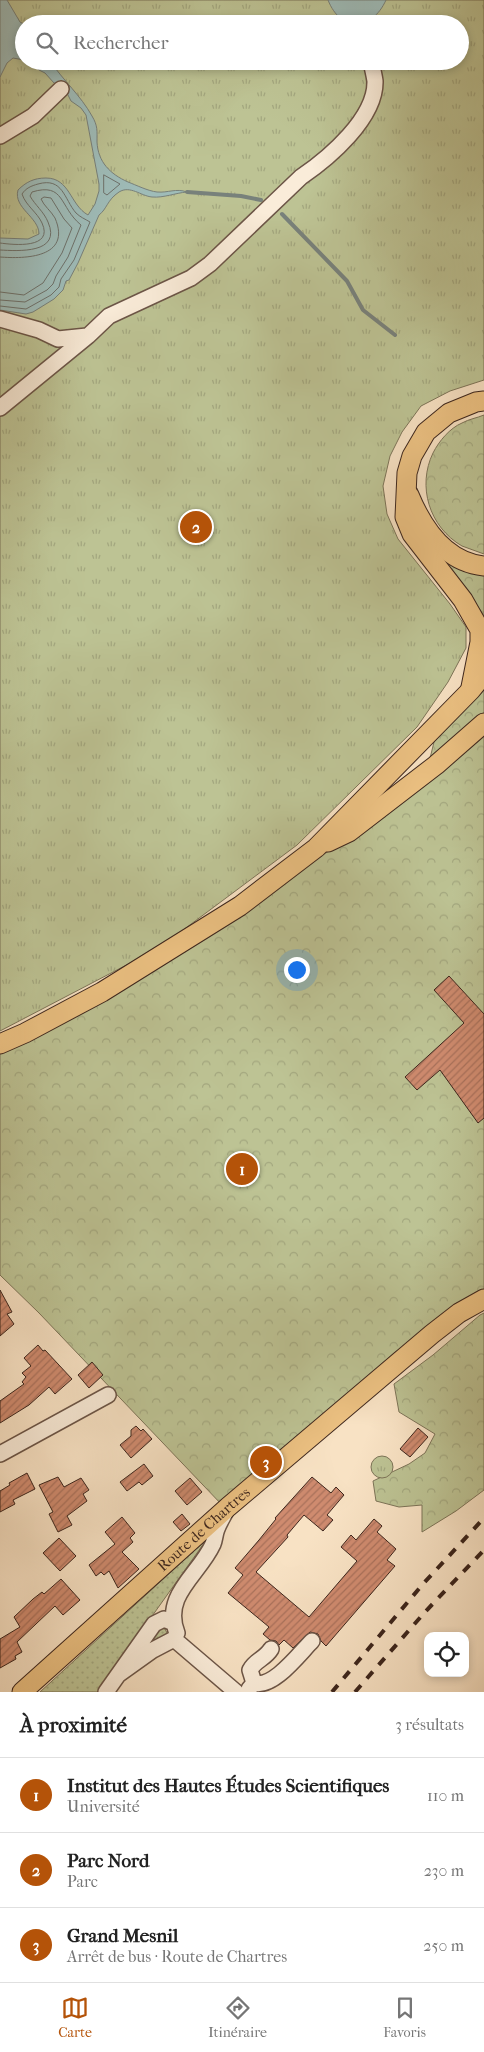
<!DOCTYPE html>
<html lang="fr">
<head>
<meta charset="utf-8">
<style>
  :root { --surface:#fff; --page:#f6f6f6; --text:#222; --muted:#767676; --line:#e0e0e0; --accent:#b45309 }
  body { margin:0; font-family:"IM FELL French Canon",serif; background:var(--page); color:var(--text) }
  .controls { position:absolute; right:15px; bottom:15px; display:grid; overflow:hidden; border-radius:10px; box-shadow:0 2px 8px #0003 }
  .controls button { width:45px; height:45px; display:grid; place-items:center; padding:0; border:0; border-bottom:1px solid var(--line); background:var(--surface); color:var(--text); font:25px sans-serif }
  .you { position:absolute; left:296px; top:969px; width:18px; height:18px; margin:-12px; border:4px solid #fff; border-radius:50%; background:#1a73e8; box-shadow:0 0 0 8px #1a73e833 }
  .badge { display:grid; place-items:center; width:32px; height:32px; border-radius:50%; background:var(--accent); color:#fff; font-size:16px; font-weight:700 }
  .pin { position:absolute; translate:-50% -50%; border:2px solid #fff; box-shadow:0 1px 5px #0006 }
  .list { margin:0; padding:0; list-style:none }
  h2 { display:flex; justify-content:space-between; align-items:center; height:65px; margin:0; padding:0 20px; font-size:21px }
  h2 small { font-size:16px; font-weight:400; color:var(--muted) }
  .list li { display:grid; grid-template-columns:32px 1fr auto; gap:15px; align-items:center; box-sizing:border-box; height:75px; padding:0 20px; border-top:1px solid var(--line) }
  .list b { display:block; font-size:19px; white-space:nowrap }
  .list p { margin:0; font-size:16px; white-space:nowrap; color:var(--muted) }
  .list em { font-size:16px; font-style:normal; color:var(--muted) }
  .icon { flex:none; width:28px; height:28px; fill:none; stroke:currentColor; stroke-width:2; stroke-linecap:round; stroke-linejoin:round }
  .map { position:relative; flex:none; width:484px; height:1692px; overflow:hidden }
  .search { position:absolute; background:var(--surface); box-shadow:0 2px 8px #0003; left:15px; right:15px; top:15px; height:55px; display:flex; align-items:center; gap:12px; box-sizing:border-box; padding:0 18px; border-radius:28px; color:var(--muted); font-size:19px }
  .sheet { height:290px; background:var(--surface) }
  nav { display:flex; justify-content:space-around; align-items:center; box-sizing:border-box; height:70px; border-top:1px solid var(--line); background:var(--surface); font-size:14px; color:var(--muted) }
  nav a { display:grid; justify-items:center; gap:2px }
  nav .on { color:var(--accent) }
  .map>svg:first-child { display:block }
</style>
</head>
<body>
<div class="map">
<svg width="484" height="1692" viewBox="0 0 484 1692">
  <defs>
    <pattern id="grass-dots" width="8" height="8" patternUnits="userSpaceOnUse" patternTransform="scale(1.25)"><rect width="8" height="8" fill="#bdc394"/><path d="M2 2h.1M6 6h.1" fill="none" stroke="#a3a77f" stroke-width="1.8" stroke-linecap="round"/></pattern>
    <pattern id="forest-crowns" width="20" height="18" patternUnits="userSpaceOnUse" patternTransform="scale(1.25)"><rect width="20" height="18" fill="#bdc394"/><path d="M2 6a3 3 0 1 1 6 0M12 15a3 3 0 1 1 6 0" fill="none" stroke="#a3a77f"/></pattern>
    <pattern id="park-tufts" width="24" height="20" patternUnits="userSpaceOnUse" patternTransform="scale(1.25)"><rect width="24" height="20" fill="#bdc394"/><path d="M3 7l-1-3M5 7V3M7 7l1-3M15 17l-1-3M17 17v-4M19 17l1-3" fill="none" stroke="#a3a77f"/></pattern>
    <pattern id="building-hatch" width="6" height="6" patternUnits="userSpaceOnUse" patternTransform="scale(1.25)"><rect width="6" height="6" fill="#cf8b6f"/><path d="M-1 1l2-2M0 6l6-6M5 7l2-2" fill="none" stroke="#a9715b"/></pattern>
  </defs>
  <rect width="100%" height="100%" fill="#f8e2c4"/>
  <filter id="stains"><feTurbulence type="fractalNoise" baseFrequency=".004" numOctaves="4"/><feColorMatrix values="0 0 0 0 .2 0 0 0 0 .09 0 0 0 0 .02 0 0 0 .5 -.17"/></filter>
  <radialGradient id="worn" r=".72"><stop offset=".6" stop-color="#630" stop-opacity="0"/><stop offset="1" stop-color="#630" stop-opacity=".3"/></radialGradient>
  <path fill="url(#grass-dots)" stroke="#7d7458" d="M207,1539L98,1692H40Z
    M161,1628L165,1629L168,1635L151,1646L147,1644Z"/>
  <path fill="url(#forest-crowns)" stroke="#7d7458" d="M484,415V554C477,551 469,549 462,546C429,527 417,486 433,453C439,441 450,428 462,423C469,419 477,418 484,415Z
    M447,562L484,572V621L483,614L459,579L450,570Z
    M484,683V1302L395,1352L223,1506L39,1313L0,1275V1050L242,910L423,787L434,742Z
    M484,1313V1490L456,1511L422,1532V1505L399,1507L376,1501L373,1481L409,1464L425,1453L435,1434L399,1412L394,1384L433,1355L480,1315Z"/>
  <path fill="url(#park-tufts)" stroke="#7d7458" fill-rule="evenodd" d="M0,0H484V380L450,391L421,406L402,432L390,456L383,486L387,514L398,539L450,604L466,627V648L448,682L417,727L297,845L159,948L0,1031ZM24,24H460V61H24Z
    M371 1467a11 11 0 1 1 22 0a11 11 0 1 1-22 0Z"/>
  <path fill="#9fbdba" stroke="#78817b" d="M0,0H7L20,22L24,24V60L13,58L7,63L0,77Z
    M328,0H386C372,31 341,33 328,0Z
    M29,61H50C63,80 81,96 92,116C98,126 97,131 97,142C98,162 110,174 128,182C136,185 148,191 157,192C168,193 176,188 187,192C175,193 164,198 152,197C141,196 130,185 119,192C107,200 107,209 99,215L78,263L69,280L66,281L63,290L54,299L33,312L26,314L0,310V238L28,239L39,234C39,217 13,208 18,190C26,182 34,178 46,178C70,178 70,205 88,215L95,204L99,191V184L86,115L81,108L71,101L66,91L54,83L45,73L39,70Z"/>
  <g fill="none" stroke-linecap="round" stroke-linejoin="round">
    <path stroke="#6e726c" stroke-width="1" d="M104,175L120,184L107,195L104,193Z
      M0,243C14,245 54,249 42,223C37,212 26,206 22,194C26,188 31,186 38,184C63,177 64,199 76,213C80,217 85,219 90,222L74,260L61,279L59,287L51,295L26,309L0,306
      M0,250C18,251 62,254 48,222C44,212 35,205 30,196L32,192C65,182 59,207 81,225L68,257L56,276L53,284L47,290L25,302L0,300
      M0,257C25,259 72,258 55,218C51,211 44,206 41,199L44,197L51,198L64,219L72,228L62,253L43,283L24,295L0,292"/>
    <path stroke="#78817b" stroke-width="4" d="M187,192L241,196L261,200
      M282,214L347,281L363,310L395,335"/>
  </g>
  <path fill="url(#building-hatch)" stroke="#3d261d" d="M449,976L484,1014V1118L478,1123L440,1070L417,1090L405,1077L464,1023L434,990Z
    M0,1290L12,1312L7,1314L14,1324L0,1336Z
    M38,1345L43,1351L45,1350L72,1379L55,1394L49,1387L29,1405L0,1423V1401L24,1384L22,1382L26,1377L22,1373L31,1366L24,1358Z
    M92,1362L103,1375L89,1388L78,1375Z
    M136,1426L141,1431L143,1429L152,1439L131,1458L120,1445L131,1436V1430Z
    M418,1428L428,1437L410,1457L400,1449Z
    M144,1464L153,1476L142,1485L139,1482L127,1491L120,1482Z
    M27,1473L35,1489L13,1500L15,1504L0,1512V1491L10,1485L9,1483Z
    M58,1477L64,1487L81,1478L89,1490L83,1494L87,1501L67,1516L72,1525L58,1532L49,1514L53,1512L39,1485Z
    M312,1477L331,1493L336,1487L344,1495L327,1515L333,1520L323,1531L304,1515L287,1535L288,1537L256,1572L309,1617L357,1561L341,1547L351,1535L356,1540L374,1519L382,1526L377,1532L396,1549L387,1560L395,1566L326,1646L321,1641L318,1634L310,1632L293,1648L284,1640L279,1645L276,1641L270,1640L263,1634L269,1627L228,1593L243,1575L235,1568L259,1540L276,1519L275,1518Z
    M190,1478L202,1492L187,1505L175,1491Z
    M182,1514L190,1524L181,1531L173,1522Z
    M122,1517L135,1533L130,1538L133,1542L122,1552L139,1569L118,1588L109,1571L104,1575L101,1572L96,1576L89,1565L115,1544L105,1532Z
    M59,1538L76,1556L60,1571L43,1553Z
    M61,1579L80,1600L63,1615L55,1606L17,1642L22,1652L15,1656L16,1659L0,1668V1639L20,1627L14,1617L33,1599L42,1592L44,1594Z"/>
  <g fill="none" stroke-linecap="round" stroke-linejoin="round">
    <g stroke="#6c5547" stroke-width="18">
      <path id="minor" d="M0,136L33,116L61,89
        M0,319L39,330L58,339L87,336
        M0,408L88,336L109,316L191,278L210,264L301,177C329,158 376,118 375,81C374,74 372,67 371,61
        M0,1454L108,1395
        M174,1639L236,1692
        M118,1675L153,1650L174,1639L177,1633C162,1595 199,1575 213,1544C215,1539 215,1533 217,1529C219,1523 223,1517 226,1511
        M254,1683C273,1689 299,1654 312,1641
        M249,1689L254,1683L250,1670C255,1660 265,1659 271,1649
        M106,1692L154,1624L164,1619L173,1623"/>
    </g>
    <g stroke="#3d261d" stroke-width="21">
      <g id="major">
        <path d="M409,495C423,529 445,562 484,566"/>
        <path d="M471,687L480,642V630L463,600L412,534L405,517L407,473L412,456L426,432L449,413L476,402L484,401"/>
        <path d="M328,842L349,832L436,765L484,723"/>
        <path d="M0,1044L25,1033L102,992L240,906L316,848L471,690L484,674"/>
        <path id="s1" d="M22,1692L228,1507L432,1334L459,1313L484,1299"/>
      </g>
    </g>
    <use href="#minor" stroke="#faecd9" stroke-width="15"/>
    <use href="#major" stroke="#ecc182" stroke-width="19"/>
    <path stroke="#3d261d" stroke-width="4" stroke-dasharray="9 9" stroke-linecap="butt" d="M332,1692L423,1584L484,1518
      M355,1692L425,1612L484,1550"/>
  </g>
  <g text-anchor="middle" stroke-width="4.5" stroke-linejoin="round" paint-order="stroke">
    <g font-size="15" fill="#3d261d" stroke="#faecd9">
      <text dy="5" stroke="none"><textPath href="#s1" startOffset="244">Route de Chartres</textPath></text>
    </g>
  </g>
  <rect width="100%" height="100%" filter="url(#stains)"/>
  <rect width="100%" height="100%" fill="url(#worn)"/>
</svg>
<div class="controls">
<button><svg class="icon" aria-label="locate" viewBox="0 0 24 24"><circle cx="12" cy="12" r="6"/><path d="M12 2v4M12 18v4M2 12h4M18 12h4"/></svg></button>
</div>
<div class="you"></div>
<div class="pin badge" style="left:242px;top:1169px">1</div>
<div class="pin badge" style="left:196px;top:527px">2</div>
<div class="pin badge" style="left:266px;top:1462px">3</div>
<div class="search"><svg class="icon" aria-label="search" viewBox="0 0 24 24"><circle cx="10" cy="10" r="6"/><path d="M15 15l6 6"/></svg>Rechercher</div>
</div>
<section class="sheet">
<h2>À proximité<small>3 résultats</small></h2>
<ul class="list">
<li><span class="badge">1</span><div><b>Institut des Hautes Études Scientifiques</b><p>Université</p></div><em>110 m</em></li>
<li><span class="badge">2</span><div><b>Parc Nord</b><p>Parc</p></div><em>230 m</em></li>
<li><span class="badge">3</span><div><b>Grand Mesnil</b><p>Arrêt de bus · Route de Chartres</p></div><em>250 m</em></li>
</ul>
</section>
<nav>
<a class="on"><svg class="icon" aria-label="map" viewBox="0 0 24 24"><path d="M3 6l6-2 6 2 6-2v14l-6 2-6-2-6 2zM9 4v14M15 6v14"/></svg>Carte</a>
<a><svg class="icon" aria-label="directions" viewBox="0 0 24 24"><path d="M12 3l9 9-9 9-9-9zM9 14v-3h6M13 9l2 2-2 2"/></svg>Itinéraire</a>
<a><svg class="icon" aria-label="saved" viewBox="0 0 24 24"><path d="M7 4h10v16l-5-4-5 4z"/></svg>Favoris</a>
</nav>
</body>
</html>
